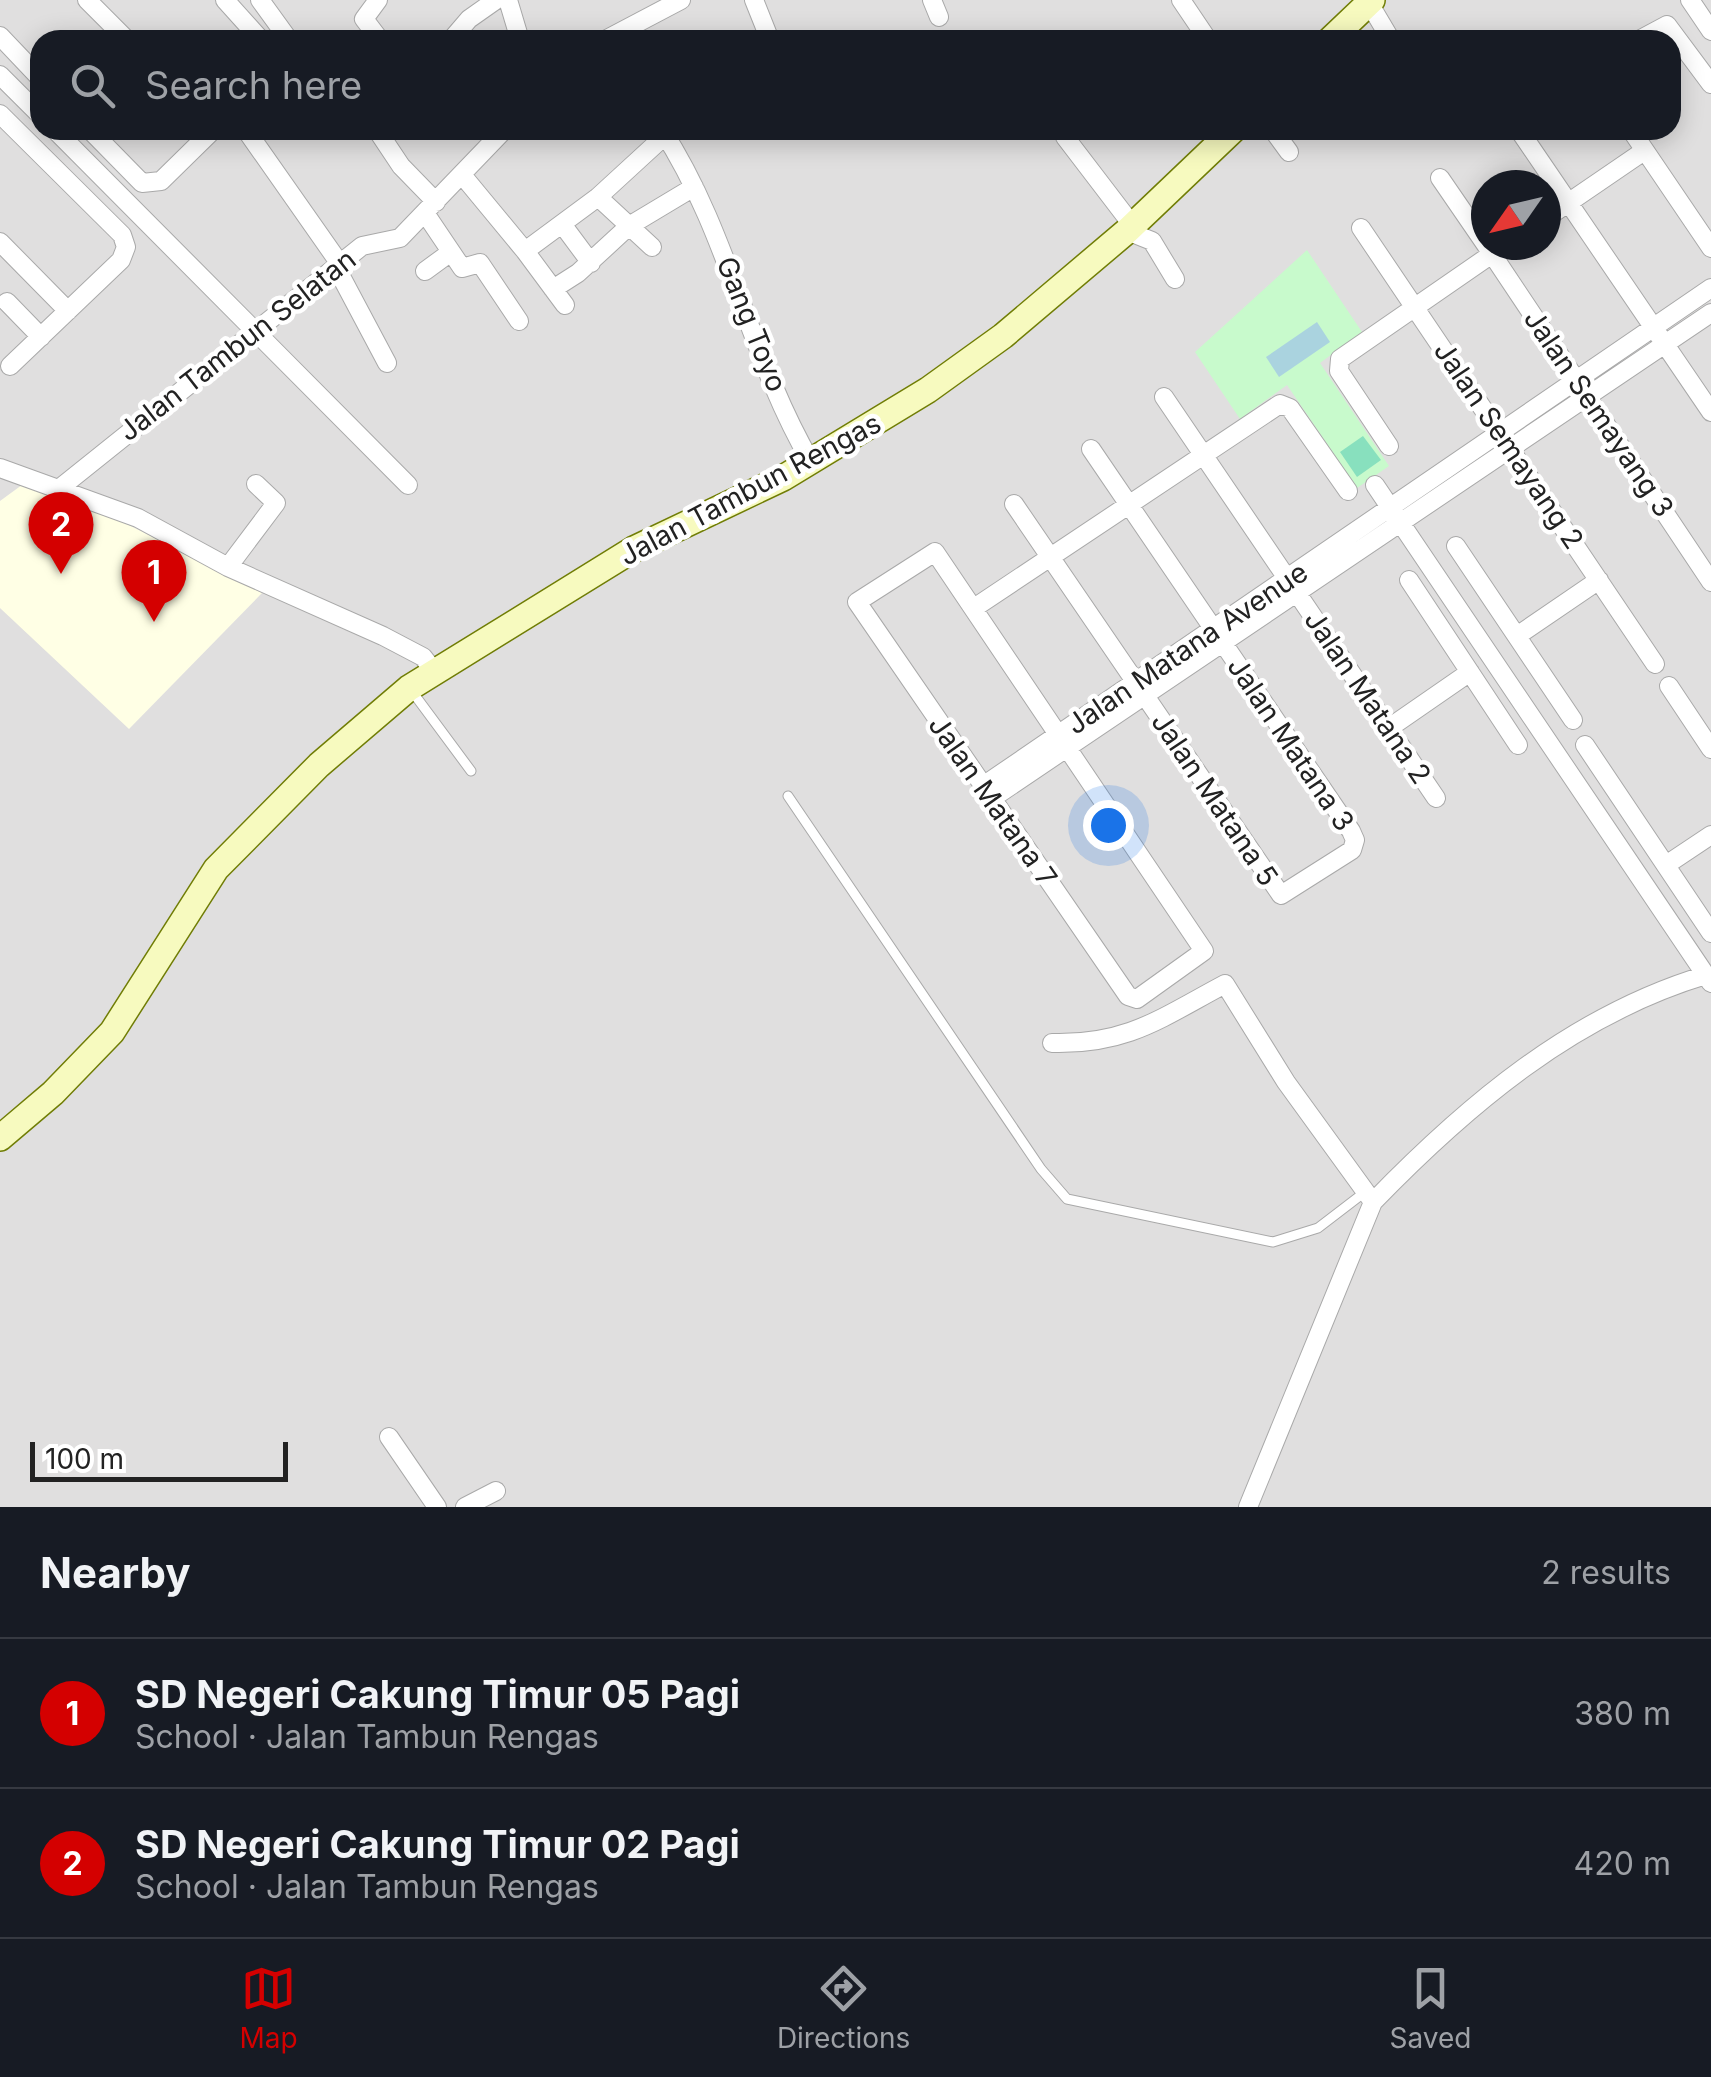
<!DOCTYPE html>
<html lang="en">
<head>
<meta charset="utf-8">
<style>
  :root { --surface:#171b24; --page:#20242c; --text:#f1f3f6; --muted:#9ea1a6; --line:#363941; --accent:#d40000 }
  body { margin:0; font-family:Inter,sans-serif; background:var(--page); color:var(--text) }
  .compass { position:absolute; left:1471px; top:170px; width:90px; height:90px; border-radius:50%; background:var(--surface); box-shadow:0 5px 25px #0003; rotate:236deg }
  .scale { position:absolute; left:30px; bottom:25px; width:258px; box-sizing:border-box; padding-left:10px; border:5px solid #222; border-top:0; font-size:28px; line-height:35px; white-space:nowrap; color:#222; -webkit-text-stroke:8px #fff; paint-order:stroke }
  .you { position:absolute; left:1108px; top:825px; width:35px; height:35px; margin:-25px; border:8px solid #fff; border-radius:50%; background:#1a73e8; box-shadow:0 0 0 15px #1a73e833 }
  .badge { display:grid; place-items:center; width:65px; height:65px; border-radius:50%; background:var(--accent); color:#fff; font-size:32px; font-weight:700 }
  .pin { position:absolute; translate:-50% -82px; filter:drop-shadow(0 2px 5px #0008) }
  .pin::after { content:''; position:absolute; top:52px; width:35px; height:30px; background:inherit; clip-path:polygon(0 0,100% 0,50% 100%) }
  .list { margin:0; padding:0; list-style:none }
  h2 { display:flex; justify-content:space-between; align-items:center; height:130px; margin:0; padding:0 40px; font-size:42px }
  h2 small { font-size:32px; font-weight:400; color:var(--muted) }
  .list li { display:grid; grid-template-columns:65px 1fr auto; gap:30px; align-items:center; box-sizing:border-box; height:150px; padding:0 40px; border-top:2px solid var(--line) }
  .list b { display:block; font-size:38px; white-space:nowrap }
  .list p { margin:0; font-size:32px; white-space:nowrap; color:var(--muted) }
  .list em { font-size:32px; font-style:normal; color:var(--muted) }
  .icon { flex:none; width:55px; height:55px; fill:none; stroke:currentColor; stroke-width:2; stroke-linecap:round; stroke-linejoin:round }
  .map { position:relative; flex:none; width:1711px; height:1507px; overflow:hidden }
  .search { position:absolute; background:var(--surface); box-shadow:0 5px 25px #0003; left:30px; right:30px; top:30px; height:110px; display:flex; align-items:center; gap:25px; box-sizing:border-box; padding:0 35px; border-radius:30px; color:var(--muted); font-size:38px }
  .sheet { height:430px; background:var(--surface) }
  nav { display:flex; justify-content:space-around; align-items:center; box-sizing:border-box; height:140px; border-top:2px solid var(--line); background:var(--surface); font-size:28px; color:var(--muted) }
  nav a { display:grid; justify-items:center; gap:5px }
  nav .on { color:var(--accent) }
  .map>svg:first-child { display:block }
</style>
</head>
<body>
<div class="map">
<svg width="1711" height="1507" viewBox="0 0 1711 1507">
  <rect width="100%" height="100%" fill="#f2efe9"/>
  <path fill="#e0dfdf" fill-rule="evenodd" d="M0,0H1711V1507H0ZM40,40H1671V130H40ZM1486,185H1546V245H1486Z"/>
  <path fill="#ffffe5" d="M26,482L72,496L262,593L129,729L0,608V501Z"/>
  <path fill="#c8facc" d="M1307,250L1362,332L1320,363L1389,466L1357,488L1287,385L1240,419L1195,352Z"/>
  <path fill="#88e0be" d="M1363,436L1381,460L1357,477L1340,452Z"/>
  <path fill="#aad3df" d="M1317,322L1330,342L1279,377L1266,357Z"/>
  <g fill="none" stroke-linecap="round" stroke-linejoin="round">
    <g stroke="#a9a9a9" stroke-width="11">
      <path id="lane" d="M411,690L471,771
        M788,796L1041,1169L1067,1199L1273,1242L1318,1228L1365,1192"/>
    </g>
    <g stroke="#a9a9a9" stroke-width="20">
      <path id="street" d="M87,0L127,40
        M225,0L261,40
        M260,0L289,40
        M378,0L364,19L380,40
        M508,0L520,40
        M754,0L770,40
        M932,0L939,17
        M1181,0L1208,40
        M1690,0L1711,31
        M1369,3L1391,40
        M0,36L40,78
        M451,40L469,19L496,0
        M605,40L681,0
        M1639,40L1667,25L1711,84
        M0,75L40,115
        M0,114L122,235L126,247L121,260L10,366
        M55,130L408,485
        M90,130L142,183L161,181L213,130
        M246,130L340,264
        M377,130L401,166L436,202
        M662,130C729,233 749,356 811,462
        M1273,130L1289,152
        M1519,130L1711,412
        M1631,130L1711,248
        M1065,137L1133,226
        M463,176L525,251
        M1440,178L1486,245
        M598,197L652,247
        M425,213L462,268L480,263L519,321
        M1546,218L1644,151
        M562,224L591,263
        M1361,228L1655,664
        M1127,231L1152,241L1175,279
        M0,242L68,311
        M1486,245L1711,582
        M336,267L387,363
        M425,271L451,252
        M553,289L578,273L629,226L694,187
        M7,302L41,337
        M565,305L525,251L598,197L671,130
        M1164,397L1436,798
        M1389,446L1339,371L1340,359L1505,245
        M0,468L138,518L228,567L383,636L423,657L434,671
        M1375,485L1711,983
        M60,488L362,246L400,238L504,130
        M1014,504L1281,895L1352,850L1355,840L1351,831L1091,449
        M1456,546L1573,720
        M935,552L1204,951L1137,999L1128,996L857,602Z
        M228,567L276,503L256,484
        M1409,580L1518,745
        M974,608L1280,404L1290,408L1348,491
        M1517,636L1599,580
        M1669,686L1711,749
        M1389,728L1470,672
        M1585,745L1711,933
        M983,786L1711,288
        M991,799L1711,313
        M1666,865L1711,835
        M1052,1043C1127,1045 1161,1018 1225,984L1286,1082L1373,1202L1248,1507
        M1373,1202C1467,1105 1573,1015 1706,975
        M389,1437L437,1507
        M465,1507L496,1491"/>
    </g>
    <g stroke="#707d05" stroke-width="28">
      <path id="secondary" d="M1330,40L1372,0
        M0,1138L53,1093L112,1032L216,869L319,765L409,688L634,549L783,478L928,390L1003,336L1127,231L1233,130"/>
    </g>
    <use href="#lane" stroke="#fff" stroke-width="9"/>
    <use href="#street" stroke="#fff" stroke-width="18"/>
    <use href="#secondary" stroke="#f7fabf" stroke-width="25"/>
  </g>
  <g text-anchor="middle" stroke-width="9" stroke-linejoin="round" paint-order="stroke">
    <g font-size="28" fill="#222" stroke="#fff">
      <text transform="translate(752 324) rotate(68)" y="10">Gang Toyo</text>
      <text transform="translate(237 345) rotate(-38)" y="10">Jalan Tambun Selatan</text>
      <text transform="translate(1599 413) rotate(56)" y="10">Jalan Semayang 3</text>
      <text transform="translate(1509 445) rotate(56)" y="10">Jalan Semayang 2</text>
      <text transform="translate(750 489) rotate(-28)" y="10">Jalan Tambun Rengas</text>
      <text transform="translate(1187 648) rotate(-34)" y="10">Jalan Matana Avenue</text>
      <text transform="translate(1368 697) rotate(56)" y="10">Jalan Matana 2</text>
      <text transform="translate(1291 744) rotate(56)" y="10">Jalan Matana 3</text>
      <text transform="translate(1215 799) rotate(56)" y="10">Jalan Matana 5</text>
      <text transform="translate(993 801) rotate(55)" y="10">Jalan Matana 7</text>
    </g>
  </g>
</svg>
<svg class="compass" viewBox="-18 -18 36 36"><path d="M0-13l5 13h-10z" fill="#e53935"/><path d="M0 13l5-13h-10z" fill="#9ea1a6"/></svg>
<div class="scale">100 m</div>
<div class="you"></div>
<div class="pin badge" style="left:154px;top:622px">1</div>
<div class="pin badge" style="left:61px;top:574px">2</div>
<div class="search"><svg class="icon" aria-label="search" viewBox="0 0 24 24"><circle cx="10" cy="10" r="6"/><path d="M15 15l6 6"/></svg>Search here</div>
</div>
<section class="sheet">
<h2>Nearby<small>2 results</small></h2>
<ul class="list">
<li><span class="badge">1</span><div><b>SD Negeri Cakung Timur 05 Pagi</b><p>School · Jalan Tambun Rengas</p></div><em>380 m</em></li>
<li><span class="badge">2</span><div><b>SD Negeri Cakung Timur 02 Pagi</b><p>School · Jalan Tambun Rengas</p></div><em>420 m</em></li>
</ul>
</section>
<nav>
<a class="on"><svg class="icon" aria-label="map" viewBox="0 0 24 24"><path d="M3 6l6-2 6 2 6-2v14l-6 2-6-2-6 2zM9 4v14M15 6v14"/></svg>Map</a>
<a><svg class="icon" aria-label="directions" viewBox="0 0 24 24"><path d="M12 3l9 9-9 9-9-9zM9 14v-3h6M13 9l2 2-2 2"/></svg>Directions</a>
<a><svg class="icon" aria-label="saved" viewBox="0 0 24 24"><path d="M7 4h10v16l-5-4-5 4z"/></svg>Saved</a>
</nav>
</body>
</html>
